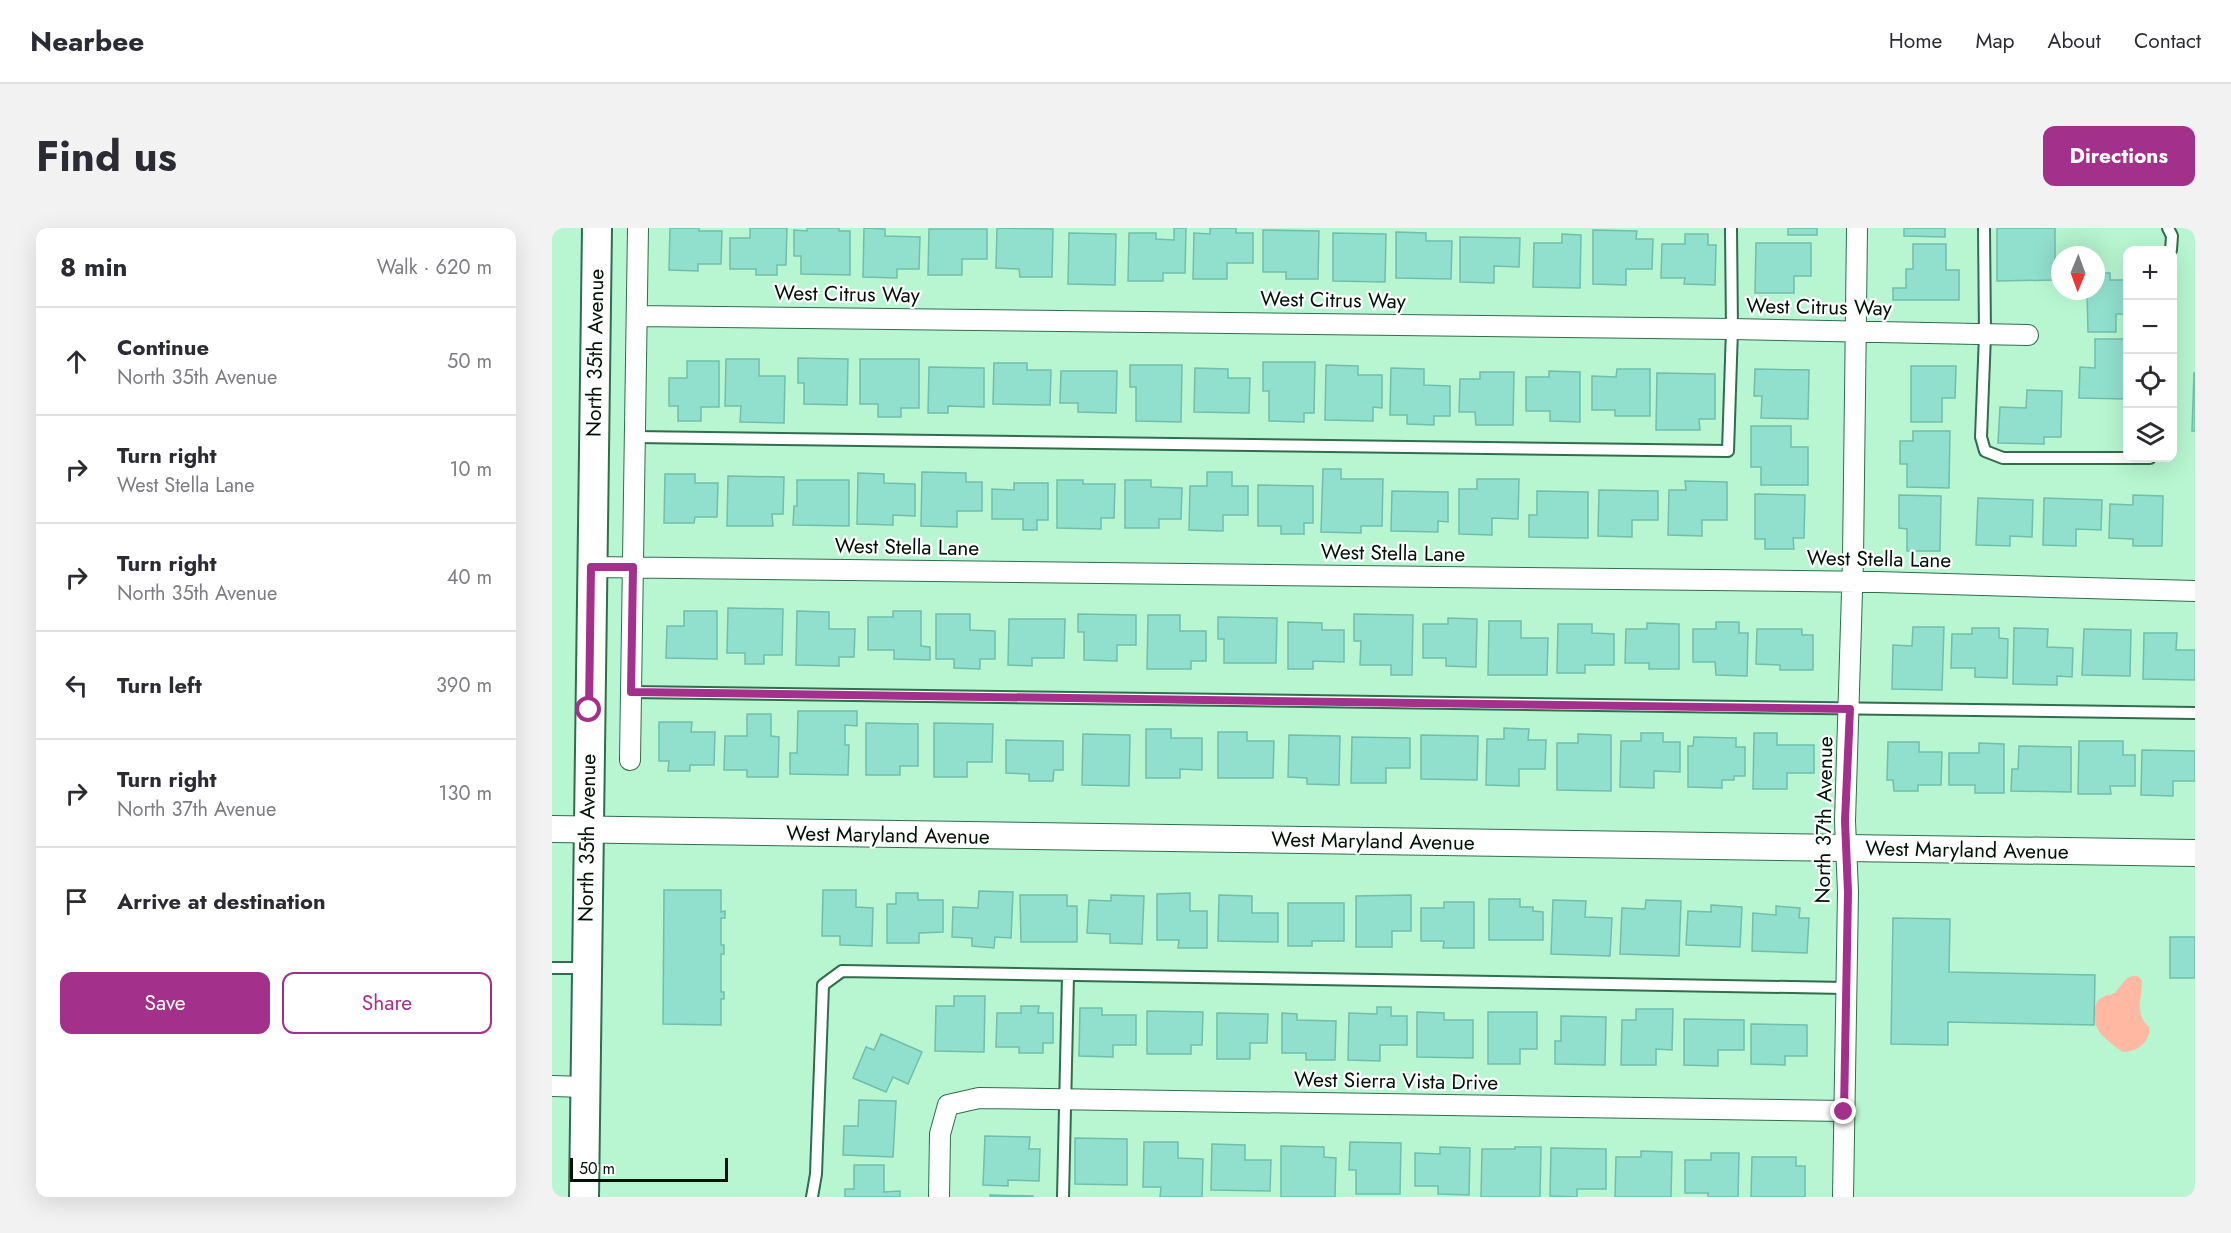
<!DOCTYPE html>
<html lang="en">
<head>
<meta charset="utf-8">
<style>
  :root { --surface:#fff; --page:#f2f2f3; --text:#2b2b33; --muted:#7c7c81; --line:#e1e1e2; --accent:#a3308b }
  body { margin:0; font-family:Jost,sans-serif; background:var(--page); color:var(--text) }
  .controls { position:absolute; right:18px; top:18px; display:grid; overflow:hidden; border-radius:12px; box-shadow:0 6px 24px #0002 }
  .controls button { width:54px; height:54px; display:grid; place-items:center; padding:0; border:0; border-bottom:2px solid var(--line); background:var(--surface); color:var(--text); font:30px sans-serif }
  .compass { position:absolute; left:1499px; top:18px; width:54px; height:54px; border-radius:50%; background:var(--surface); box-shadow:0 6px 24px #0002; rotate:181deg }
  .scale { position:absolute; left:18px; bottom:15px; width:158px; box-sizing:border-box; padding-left:6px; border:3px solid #001206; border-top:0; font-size:16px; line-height:21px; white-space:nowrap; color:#001206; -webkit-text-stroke:4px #fff; paint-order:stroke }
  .stop { position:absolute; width:18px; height:18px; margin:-14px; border:4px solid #a3308b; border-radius:50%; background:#fff }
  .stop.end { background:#a3308b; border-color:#fff; box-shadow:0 2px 6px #0008 }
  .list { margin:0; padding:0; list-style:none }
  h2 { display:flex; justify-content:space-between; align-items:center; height:78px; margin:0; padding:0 24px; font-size:26px }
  h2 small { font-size:20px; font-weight:400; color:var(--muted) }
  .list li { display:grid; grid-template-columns:39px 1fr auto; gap:18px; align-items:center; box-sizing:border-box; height:108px; padding:0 24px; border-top:2px solid var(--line) }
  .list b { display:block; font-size:22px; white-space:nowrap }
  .list p { margin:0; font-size:20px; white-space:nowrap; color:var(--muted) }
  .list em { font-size:20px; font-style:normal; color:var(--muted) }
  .actions { display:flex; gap:12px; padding:18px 24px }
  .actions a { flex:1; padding:14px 0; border:2px solid var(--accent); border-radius:12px; text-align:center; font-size:21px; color:var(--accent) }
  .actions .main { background:var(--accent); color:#fff }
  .icon { flex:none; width:33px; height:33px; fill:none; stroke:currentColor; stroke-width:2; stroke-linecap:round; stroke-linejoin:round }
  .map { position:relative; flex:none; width:1643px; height:969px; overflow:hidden; border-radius:12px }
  header { display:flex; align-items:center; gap:36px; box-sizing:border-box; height:84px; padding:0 30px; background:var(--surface); border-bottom:2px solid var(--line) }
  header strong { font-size:28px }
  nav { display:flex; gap:33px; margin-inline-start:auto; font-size:21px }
  .intro { display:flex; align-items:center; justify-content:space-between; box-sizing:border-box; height:144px; padding:0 36px }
  h1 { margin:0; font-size:42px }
  .button { padding:15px 27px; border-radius:12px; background:var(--accent); color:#fff; font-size:21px; font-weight:700 }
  main { display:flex; gap:36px; padding:0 36px }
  aside { flex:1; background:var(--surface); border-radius:12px; box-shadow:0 6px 24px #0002 }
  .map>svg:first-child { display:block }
</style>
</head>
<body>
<header>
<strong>Nearbee</strong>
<nav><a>Home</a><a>Map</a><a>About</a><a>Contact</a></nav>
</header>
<div class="intro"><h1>Find us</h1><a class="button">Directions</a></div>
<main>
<aside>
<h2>8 min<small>Walk · 620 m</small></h2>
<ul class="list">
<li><svg class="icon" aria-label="ahead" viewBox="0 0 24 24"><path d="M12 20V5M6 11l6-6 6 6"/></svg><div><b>Continue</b><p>North 35th Avenue</p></div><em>50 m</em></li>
<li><svg class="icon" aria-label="right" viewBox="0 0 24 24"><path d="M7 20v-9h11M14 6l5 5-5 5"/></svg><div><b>Turn right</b><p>West Stella Lane</p></div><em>10 m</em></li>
<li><svg class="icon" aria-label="right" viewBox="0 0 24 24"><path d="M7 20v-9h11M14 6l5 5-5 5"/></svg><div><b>Turn right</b><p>North 35th Avenue</p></div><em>40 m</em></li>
<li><svg class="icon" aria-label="left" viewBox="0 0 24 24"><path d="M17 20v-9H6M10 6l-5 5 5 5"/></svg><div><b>Turn left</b></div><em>390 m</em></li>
<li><svg class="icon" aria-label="right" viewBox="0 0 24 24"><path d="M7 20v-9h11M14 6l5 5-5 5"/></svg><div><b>Turn right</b><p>North 37th Avenue</p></div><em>130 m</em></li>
<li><svg class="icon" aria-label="arrive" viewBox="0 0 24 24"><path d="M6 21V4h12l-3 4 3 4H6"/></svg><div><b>Arrive at destination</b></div></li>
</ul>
<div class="actions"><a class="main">Save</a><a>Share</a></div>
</aside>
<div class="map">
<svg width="1643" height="969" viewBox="0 0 1643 969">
  <rect width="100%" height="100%" fill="#b7f6d0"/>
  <path fill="#ffb8a2" d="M1580,748H1586L1590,753C1590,770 1582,786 1597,799C1599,814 1585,824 1571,824C1556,813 1542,805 1542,785C1543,778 1544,772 1551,769C1559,764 1552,770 1560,766C1569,762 1570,751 1580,748Z"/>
  <path fill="#91dfcd" stroke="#70beac" stroke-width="1.5" d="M118,0H147V3H170L169,36H146V43L117,42Z
    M198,0H235L234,37H225V47H204V41H178V10H198Z
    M255,0H287V3H298V47L249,46V28H242V2L255,3Z
    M312,0L333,1V8L368,9L367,41H345V50L311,49Z
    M445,0L501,1L500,49H468L467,41L444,40Z
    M622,0H634L633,45H611V53H576L577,5H604V11L622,12Z
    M658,0H684V5H701V35H675V51H641L642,5L658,6Z
    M1236,0H1265V7H1236Z
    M1352,0H1393V9L1352,8Z
    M1445,0H1503V52L1445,53Z
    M377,1H435V31H410V47H376Z
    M711,2L767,3L766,51H734V44H711Z
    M1041,2L1085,3L1084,11H1101L1100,41H1074V57L1041,56Z
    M844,4L874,5V13H900L899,51L844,50Z
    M517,5L564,6L563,57L516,56Z
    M781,5L834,6L833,54L781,53Z
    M1010,6L1029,7L1028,60L981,59L982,15H1010Z
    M1133,6H1156V17H1164L1163,57L1132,56L1133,50H1109L1110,16H1133Z
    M908,9L968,10L967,39L942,38V55L908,54Z
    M1204,15H1259V48H1242V65H1203Z
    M1361,16H1394V42H1407V72H1341V60H1354V41H1361Z
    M1544,45H1558V52H1576V86H1564V104H1536L1535,63H1544Z
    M1543,111H1576V171L1527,170L1528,139L1543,140Z
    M246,130L296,131L295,177L252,176V155H246Z
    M174,131H207V148H233L232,195L188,194L189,178H173Z
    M308,131H367V180H349V189H326V176H308Z
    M135,133H167V179H149V193H126V178H117V150H135Z
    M711,134H763L762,185H752V194L717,193V163H711Z
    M442,135H475V142H499L498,177L441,176Z
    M578,137H630L629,194L584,193V159H578Z
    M774,137L806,138V147H830V180L821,179V193L773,192Z
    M1359,138H1404L1403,170H1390V194H1359Z
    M377,139L432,140V179L396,178V185H376Z
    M643,140L676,141V150H698L697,185L642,184Z
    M839,140L872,141V157L898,158V188H882V197L855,196V187H838Z
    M1065,141H1098V188H1063V182H1040V148L1064,149Z
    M1203,141L1257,142L1256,191L1209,190L1210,168H1202Z
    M509,143H565L564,185L526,184V175H508Z
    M997,143L1028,144V194L998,193V183H974V149H997Z
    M928,144H962L961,197H924L923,184H907L908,151H928Z
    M1105,145L1163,146V191H1147L1148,202H1104Z
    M1642,145H1643V203H1640Z
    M1475,162L1510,163L1509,209H1492V216L1446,215L1448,179L1474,180Z
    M1199,198H1239V219H1256V257H1209V239H1199Z
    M1361,203H1398L1397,260L1355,259V236H1348V213H1361Z
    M771,241H789V251H831L830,298H809V305L769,304Z
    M370,244L414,245V254H430V283H405V299L369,298Z
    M655,244H680V258H696V287H671V303L637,302L638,258H655Z
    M306,245L332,246V255L363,256V288L341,287V297L305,296Z
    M113,246H143V255H166L165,289H143L142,295H112Z
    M176,248L232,249L231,286H220L221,298H175Z
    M925,251H967L966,291L940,290V307L907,306V261H925Z
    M245,252H297V298L241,297L242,278H245Z
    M505,252H531V256H563L562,290H549V301L505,300Z
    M573,252H599V259L630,260L629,291H607V300H573Z
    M1133,253L1175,254V292H1150V308L1116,307L1117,262H1134Z
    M462,255H496V292H485V302H471V291H440V261L462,262Z
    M706,257L761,258V295H752V306H729V298H706Z
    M1047,262L1106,263V292H1080V309L1046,308Z
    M840,263L896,264V294L886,293V304L839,303Z
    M985,263L1036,264V310L977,309V287H985Z
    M1203,266L1253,267L1252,310H1241L1242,321H1213V311H1203Z
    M1347,267L1389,268L1388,323H1355V301L1347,300Z
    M1581,267L1611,268L1610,318H1581V311L1557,310L1558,276L1581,277Z
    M1426,270L1481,272L1480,309L1458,308V318L1424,317Z
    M1492,270L1550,272L1549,302L1524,301V318L1491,317Z
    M176,380L231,381L230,427H212V436H193V425H175Z
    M132,383H165V431L114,430L115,398H132Z
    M245,383L277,384V401H303L302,429H287V438L244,437Z
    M341,383H369V418L378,419V432L342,431V422H316V389H341Z
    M384,386H418V402L443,403V431H428V441L402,440V431H384Z
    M526,386L584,387V417H565V433L532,432V404H526Z
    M802,386L861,387L860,447H839V437H808L809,413H802Z
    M596,387H628V403H654V433H639V441H595Z
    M666,389L725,390L724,435H672V411H666Z
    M896,390L925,391L924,439L894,438V430H871V396H896Z
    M457,391H513L512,430H480V438L456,437Z
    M937,393H969V410H996L995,447H936Z
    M736,394L770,395V402H792V434L761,433V441H736Z
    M1164,394H1187V405H1196L1195,448L1164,447L1163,434H1141V401H1164Z
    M1095,395L1127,396V441H1097V435H1073L1074,401H1095Z
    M1006,396H1040V405L1062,406V437H1033V445H1005Z
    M1361,399H1392L1390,462L1340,461L1341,417L1360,418Z
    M1420,400H1447V410L1456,411L1455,450L1423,449V440H1399L1400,406H1420Z
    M1462,400L1496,401L1495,419L1521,420L1520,449L1505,448V457L1461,456Z
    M1205,401H1250V407H1261V442H1228V437L1204,436Z
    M1532,401L1579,402L1578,448L1530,447Z
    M1592,405H1625L1624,422H1643V452L1591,451Z
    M246,483H305V498L293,497V517H297L296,547L238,546V525H245Z
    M195,486H219V508L227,509L226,549H195V542H172L173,508H195Z
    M107,494H140L139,504H163L162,537H138V543H116L117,533H107Z
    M314,495L366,496V538H348V547H314Z
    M382,495L441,496L440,534H415V549H382Z
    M952,500L977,501L976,512H994L993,541H967V558L934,557L935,511H952Z
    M594,501H619V510H650V542L628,541V550H594Z
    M666,504H695V513H722L721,550H666Z
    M1089,505H1111V514H1128V544L1102,543V560L1068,559L1069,513H1089Z
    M1202,505H1225V517H1262V545H1235V561H1201Z
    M531,506L578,507L577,558L530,557Z
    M1026,506L1059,507V563L1005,562V515H1026Z
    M737,507L788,508L787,557L755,556V550L736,549Z
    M869,507L926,508L925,552L869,551Z
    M800,509L858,510V540H834V555H799Z
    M1142,509L1184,510V519H1193V548H1182V552H1170V560L1136,559V518H1141Z
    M454,512L511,513V542H502L501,553H477V546L454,545Z
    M1527,513H1571V527H1583V558H1558L1559,566H1526Z
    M1336,514H1367V524H1390L1389,557H1366V563H1342L1341,552H1335Z
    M1427,515L1452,516V565H1423V557H1397V525H1427Z
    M1467,518L1519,519V564L1459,563L1460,541H1466Z
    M1590,522L1643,523V553H1621V568L1589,567Z
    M112,662H169V684L173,683V690H169V717H172V726H169V764H172V771H169V797L111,796Z
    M271,662H304V679L321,680L320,718L288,717V708H270Z
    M427,663L461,664L459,710L443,709L442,720L420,718V710L400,709L401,679L426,680Z
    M344,665H366V672H391V704L367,705V715H335V676H344Z
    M638,665V683H655V720H626L627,712H605V666Z
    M468,667H515V678H525V714H469Z
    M559,667L592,668L590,716L558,715V706L535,705L537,672L559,673Z
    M667,667L700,668V685H726V714L666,713Z
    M859,667V703H840V719H804V668Z
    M937,671H968V679H981V683L991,684V712H937Z
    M1001,672L1034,673L1033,689L1060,690L1058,728L999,726Z
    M1094,672L1129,673L1127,728L1068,726L1070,680L1093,681Z
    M892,674H922V720H891L892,713H869V680H892Z
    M736,675H792V713H760V718H736Z
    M1159,677L1190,679L1188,719L1134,717L1136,683L1159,684Z
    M1224,678L1248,680L1247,690H1257L1255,725L1200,723L1201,685L1224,687Z
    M1341,690L1398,691L1397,744L1543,747L1542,797L1396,794V817L1339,816Z
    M1618,709H1643V750H1618Z
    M402,768H433L432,824L383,823L384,778H402Z
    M469,778H487L486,785H501V815H491V825H467V819H444L445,785H469Z
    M825,779H839V788H855V817H828V833L796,832L797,785L825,786Z
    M528,780H550V787H584V817H561V829L527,828Z
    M1084,781H1121L1120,822L1104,821V837H1069L1070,792H1084Z
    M595,783L651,784L650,817H639V826H595Z
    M865,784L892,785V792H921V830L865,829Z
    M936,784H985V821H968V836H936Z
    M665,785L716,786L715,815H698V831H665Z
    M730,785L745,786V792L784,793L783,832H754V825H730Z
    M1009,788L1054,789L1053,837L1003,836V813H1009Z
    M1132,791L1192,792V822H1166V838L1132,837Z
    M1199,796L1255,797V828H1233V837L1199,836Z
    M329,806L370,824L356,856L341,849L334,864L301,850L314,819L322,822Z
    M307,872L344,873L341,929L291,927L292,898H306Z
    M433,908L478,909L477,921H488L487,953L456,952V958L431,957Z
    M523,910L575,911V957L523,956Z
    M592,914H626V930L651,931L650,969H608L609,959H591Z
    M798,914L849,915L848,966H804V942H797Z
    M660,916L693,917V932H719L718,963L659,962Z
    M729,918L772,919V929L784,930L783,969H729Z
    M888,919L918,920L917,967L886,966V958H863V925L888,926Z
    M963,919H989L988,969H929L930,921H963Z
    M999,920L1054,921V961H1025V969L998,968Z
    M1089,923L1120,924L1119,969H1063L1064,929H1089Z
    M1159,925H1187L1186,969H1156V965H1133V932H1159Z
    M1200,929H1244V938H1253V969H1199Z
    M302,937H332V964L348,963V969H293V961H302Z
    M438,967L481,968V969H438Z"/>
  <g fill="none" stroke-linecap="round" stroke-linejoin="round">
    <g stroke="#306d4c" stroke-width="14">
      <path id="service" d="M1432,0L1433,107L1429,209L1433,223L1451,230H1598
        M1616,0L1620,8L1619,22
        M83,209L1176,223L1180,101L1179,0
        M79,464L1643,485
        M0,740H34
        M260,969L264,946L271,757L290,743L1293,760
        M511,969L516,748"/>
    </g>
    <g stroke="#306d4c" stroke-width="22">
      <path id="minor" d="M85,88L1180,101L1476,107
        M39,339L1325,354L1643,363
        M78,532L86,0
        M0,858L33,859
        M387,969L388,906L396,877L427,870L1292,883
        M1291,969L1296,664L1293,593L1301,331L1305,0"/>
    </g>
    <g stroke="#306d4c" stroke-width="28">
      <path id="tertiary" d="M0,601L1643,625"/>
    </g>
    <g stroke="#306d4c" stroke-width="32">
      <path id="secondary" d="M32,969L45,0"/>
    </g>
    <use href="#service" stroke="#fff" stroke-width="10"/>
    <use href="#minor" stroke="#fff" stroke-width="20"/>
    <use href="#tertiary" stroke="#fff" stroke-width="26"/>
    <use href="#secondary" stroke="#fff" stroke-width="28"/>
  </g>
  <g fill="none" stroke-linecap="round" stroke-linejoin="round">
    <path stroke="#a3308b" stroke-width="8" d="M37,482L39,339H81L79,464L1298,481L1293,593L1296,664L1292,884"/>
  </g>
  <g text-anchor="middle" stroke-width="4.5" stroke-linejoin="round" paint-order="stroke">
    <g font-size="21" fill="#001206" stroke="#fff">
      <text transform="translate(295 66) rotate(1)" y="7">West Citrus Way</text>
      <text transform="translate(781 72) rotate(1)" y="7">West Citrus Way</text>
      <text transform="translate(1267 79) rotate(1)" y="7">West Citrus Way</text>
      <text transform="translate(43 125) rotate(-89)" y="7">North 35th Avenue</text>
      <text transform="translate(355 319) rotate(1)" y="7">West Stella Lane</text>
      <text transform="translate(841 325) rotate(1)" y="7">West Stella Lane</text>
      <text transform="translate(1327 331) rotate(1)" y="7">West Stella Lane</text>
      <text transform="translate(1272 592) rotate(-89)" y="7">North 37th Avenue</text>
      <text transform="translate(336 607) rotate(1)" y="7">West Maryland Avenue</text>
      <text transform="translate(35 610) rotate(-89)" y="7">North 35th Avenue</text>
      <text transform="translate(821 613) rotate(1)" y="7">West Maryland Avenue</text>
      <text transform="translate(1415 622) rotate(1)" y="7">West Maryland Avenue</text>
      <text transform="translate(844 853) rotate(1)" y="7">West Sierra Vista Drive</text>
    </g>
  </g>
</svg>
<div class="controls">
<button>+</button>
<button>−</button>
<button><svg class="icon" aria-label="locate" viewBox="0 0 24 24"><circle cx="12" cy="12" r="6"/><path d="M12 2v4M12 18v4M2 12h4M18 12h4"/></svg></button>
<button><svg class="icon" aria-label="layers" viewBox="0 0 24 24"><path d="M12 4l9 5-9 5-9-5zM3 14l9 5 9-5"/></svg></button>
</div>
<svg class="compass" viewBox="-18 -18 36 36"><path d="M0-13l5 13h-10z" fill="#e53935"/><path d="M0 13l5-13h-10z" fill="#7c7c81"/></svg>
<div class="scale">50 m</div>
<div class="stop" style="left:37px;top:482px"></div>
<div class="stop end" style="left:1292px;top:884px"></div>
</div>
</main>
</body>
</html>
